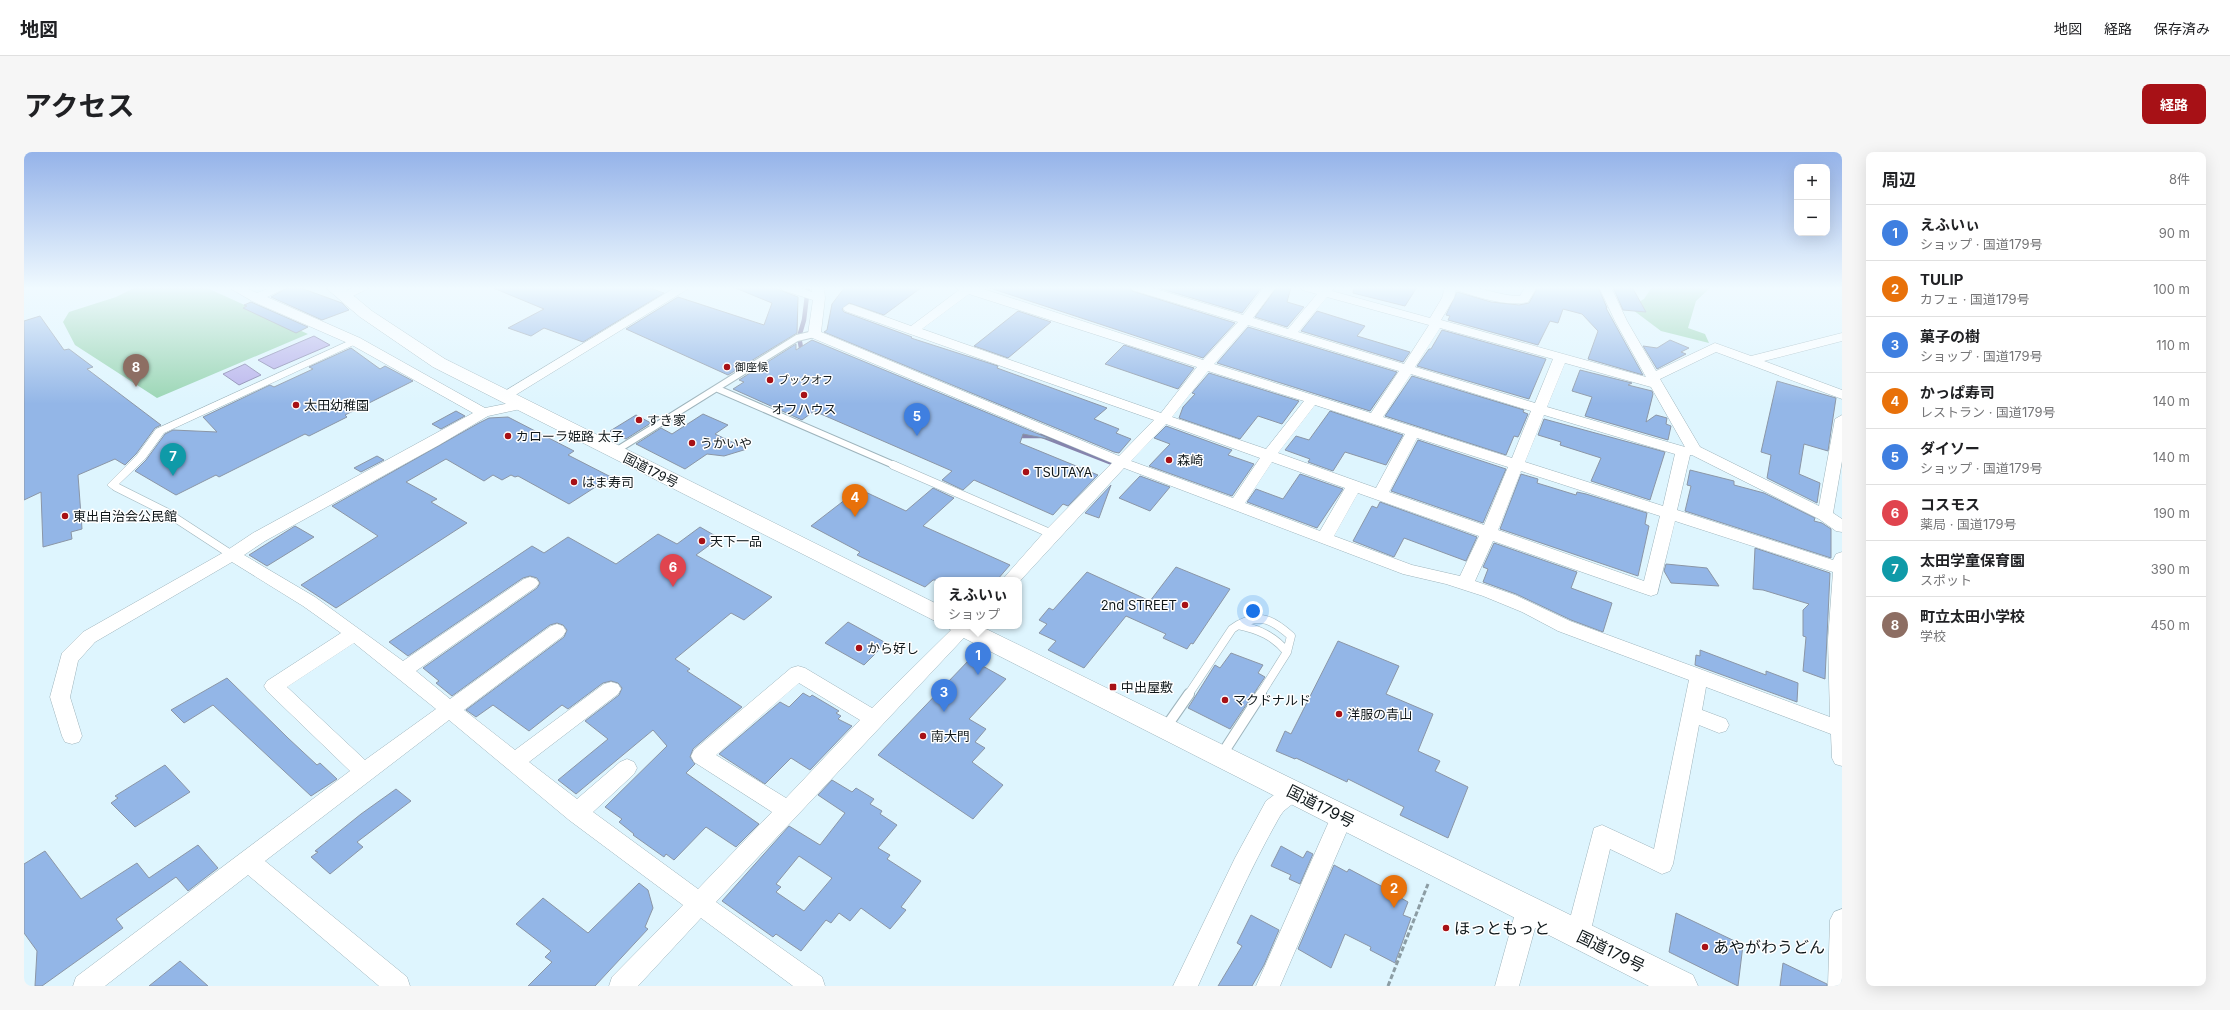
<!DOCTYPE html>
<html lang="ja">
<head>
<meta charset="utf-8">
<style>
  :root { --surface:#fff; --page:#f6f6f6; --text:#202124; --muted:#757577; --line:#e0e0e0; --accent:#a71116 }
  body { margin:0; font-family:Inter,"Noto Sans JP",sans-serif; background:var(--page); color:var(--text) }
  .controls { position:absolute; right:12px; top:12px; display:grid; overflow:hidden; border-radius:8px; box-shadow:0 4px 16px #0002 }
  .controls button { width:36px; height:36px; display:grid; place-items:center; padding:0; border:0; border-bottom:1px solid var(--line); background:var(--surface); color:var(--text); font:20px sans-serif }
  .you { position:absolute; left:1229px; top:459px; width:14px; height:14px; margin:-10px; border:3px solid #fff; border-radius:50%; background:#1a73e8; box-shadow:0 0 0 6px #1a73e833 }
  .badge { display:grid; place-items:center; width:26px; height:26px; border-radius:50%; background:var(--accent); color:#fff; font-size:13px; font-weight:700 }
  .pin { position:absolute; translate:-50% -33px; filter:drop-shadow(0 1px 2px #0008) }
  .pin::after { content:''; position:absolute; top:21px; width:14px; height:12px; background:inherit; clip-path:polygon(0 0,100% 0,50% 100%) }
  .popup { position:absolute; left:910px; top:425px; width:88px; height:52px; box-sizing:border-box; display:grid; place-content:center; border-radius:8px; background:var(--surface); filter:drop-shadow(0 1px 3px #0005); font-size:13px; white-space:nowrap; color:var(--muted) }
  .popup b { font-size:15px; color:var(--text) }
  .popup::after { content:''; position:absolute; left:50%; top:100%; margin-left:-8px; border:8px solid transparent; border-top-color:var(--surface) }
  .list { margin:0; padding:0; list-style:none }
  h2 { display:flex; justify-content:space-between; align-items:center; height:52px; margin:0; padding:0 16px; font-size:17px }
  h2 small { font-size:13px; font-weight:400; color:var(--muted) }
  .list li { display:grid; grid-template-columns:26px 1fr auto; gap:12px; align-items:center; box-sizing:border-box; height:56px; padding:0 16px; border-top:1px solid var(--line) }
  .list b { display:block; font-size:15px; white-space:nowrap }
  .list p { margin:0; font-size:13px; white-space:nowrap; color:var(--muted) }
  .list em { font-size:13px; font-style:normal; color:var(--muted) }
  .map { position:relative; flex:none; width:1818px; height:834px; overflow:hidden; border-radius:8px }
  header { display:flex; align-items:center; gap:24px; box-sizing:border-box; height:56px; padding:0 20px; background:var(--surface); border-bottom:1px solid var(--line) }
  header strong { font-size:19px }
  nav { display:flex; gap:22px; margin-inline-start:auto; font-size:14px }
  .intro { display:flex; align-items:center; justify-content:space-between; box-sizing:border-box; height:96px; padding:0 24px }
  h1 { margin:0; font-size:28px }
  .button { padding:10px 18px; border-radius:8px; background:var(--accent); color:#fff; font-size:14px; font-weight:700 }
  main { display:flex; gap:24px; padding:0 24px }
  aside { flex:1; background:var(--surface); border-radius:8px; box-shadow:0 4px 16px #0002 }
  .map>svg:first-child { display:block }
</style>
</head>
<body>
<header>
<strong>地図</strong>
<nav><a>地図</a><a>経路</a><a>保存済み</a></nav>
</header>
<div class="intro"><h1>アクセス</h1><a class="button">経路</a></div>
<main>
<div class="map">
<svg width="1818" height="834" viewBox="0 0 1818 834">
  <rect width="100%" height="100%" fill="#def5fe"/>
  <path fill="#99d5b3" d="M112,135H181L284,182L133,246L51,193L39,170L45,160L92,145Z
    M1628,135H1687L1672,149L1664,176L1681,182L1685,191L1637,179L1605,155L1620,147Z"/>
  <path fill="#b8b2eb" stroke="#8684ad" d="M290,184L306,193L250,217L234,208Z
    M221,212L237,223L215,233L199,222Z"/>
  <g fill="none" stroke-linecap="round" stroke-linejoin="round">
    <path stroke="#8684ad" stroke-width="4.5" d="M778,201L775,185L780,168L784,135
      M992,284H1018L1093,313"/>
  </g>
  <path fill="#93b6e7" stroke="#8b96a6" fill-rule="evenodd" d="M265,135H274L318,151L325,158L298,168L247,145Z
    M467,135H623L640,141L559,190L520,176L507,184L484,176L520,157Z
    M709,135H748L774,145L773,181L704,223L602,177L654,145L740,173L748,151Z
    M821,135H898L860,163L825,151L818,157L820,160L888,185L887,186L974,214L973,216L1083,256L1070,267L1095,277L1092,281L1107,287L1095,301L1090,300L800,180L803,178L808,152Z
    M963,135H1105L1108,139L1211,171L1179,206Z
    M1131,135L1157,136L1238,135L1218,161Z
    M1253,135H1267L1263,150L1280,155L1263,175L1231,165Z
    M1330,135H1393L1381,154L1329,141Z
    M1514,135H1574L1583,156H1582L1619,223L1564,207L1574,179L1558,162L1539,157L1534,171L1526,169L1514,193L1424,168L1426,164L1422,163L1433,140L1467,150L1495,153L1505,151Z
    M1589,135H1608L1622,160L1599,158Z
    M227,150L284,175L272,181L219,156L223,154L220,153Z
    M994,159L1027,170L984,206L950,194Z
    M1293,159L1341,174L1333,184L1386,200L1379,210L1277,179Z
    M16,164L40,198L45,197L69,215L63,217L137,273L131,276L112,302L101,313L91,307L54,323L58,377L47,380L48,387L19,395L17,340L0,348V169Z
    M1224,175L1373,220L1346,259L1193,211Z
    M1418,178L1522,207L1505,247L1393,214L1405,197H1407Z
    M788,188L1029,288L999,282L996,291L1074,323L1044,354L1039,352L1029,363L950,328L939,338L918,328L928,319L790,259L778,268L709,237L720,230L715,228L772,192V198Z
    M1646,188L1665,196L1657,200L1662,202L1633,217L1619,194L1633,196Z
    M1100,193L1170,216L1154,237L1081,212Z
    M327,196L356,217L361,214L389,229L321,263L323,265L285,284L281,282L195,325L192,323L152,343L111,319L122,308L141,282L149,278L193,280L179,265L246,233L250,235L289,217L285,215Z
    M1556,218L1608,231L1604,233L1628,239L1629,242L1622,270L1632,263L1643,266L1642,272L1647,274L1644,288L1561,264L1568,245L1548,239Z
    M1185,221L1275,249L1258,272L1234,264L1216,287L1155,266L1159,255L1171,242L1168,241Z
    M1388,224L1500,258L1499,260L1504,262L1496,281L1494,285L1490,284L1482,303L1361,264Z
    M1753,229L1812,246L1804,299L1780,292L1775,322L1796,331L1793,351L1743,326L1747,303L1737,300Z
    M432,259L441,264L417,277L408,272Z
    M1306,259L1379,283L1362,313L1321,300L1309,319L1284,310L1286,307L1261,298L1272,284L1285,288Z
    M679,262L704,273L691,282L723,297L700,304L683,302L661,317L612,292L637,276L648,282Z
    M612,263L627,271L602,287L586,279Z
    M484,265L550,299L544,303L587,325L545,352L494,324L491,325L487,323L478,328L469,323L460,329L422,307L382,330L413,347L407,350L443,371L312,456L277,433L354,384L308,354L455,271L465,266Z
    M1520,267L1641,300L1626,348L1567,329L1577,306L1536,293L1537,290L1514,283Z
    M1142,274L1208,298L1204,303L1230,312L1208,344L1125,314L1146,292L1130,286Z
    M1394,288L1482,317L1459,371L1367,339Z
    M353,304L360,308L337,320L330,316Z
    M1666,318L1710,329V333L1740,341L1791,366L1790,369L1798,371L1807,377V406L1661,359L1667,334L1663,333Z
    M1276,322L1319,337L1293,376L1223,350L1232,337L1259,347Z
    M1497,322L1514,327L1513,331L1552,343L1553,340L1562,342L1623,361L1621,372L1625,374L1614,424L1476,377Z
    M1116,324L1146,335L1126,359L1095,346Z
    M1087,333L1075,366L1061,361Z
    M909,336L930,346L899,374L986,413L973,428H909L901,435L833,403L836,400L787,374L835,337L882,359Z
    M1356,350L1453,385L1442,409L1380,386L1370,405L1329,389L1348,354L1353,356Z
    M271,374L290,385L243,414L225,403Z
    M676,375L695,386L672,403L748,445L720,468L707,461L651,507L666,517L663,519L718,555L669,597L666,605L671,612L662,621L735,672L712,695L682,675L650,708L642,702L640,705L609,683L610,682L595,670L598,667L581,655L643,594L629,578L552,642L534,628L584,587L561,569L595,543L598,536L594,531L587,529L579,531L544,557L538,553L505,579L469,553L452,565L442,558L540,485L543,478L539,473L533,471L526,473L428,544L412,531L415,529L399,516L513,436L516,431L513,426L506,424L499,426L384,504L365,490L508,394L520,401L544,385L592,412L634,382L653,392Z
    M1470,391L1553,420L1547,436L1588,451L1579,480L1547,468L1492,442L1459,430L1464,417L1459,415Z
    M1731,396L1806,421L1801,527L1779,519L1782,485L1779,484V458L1785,452L1739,438L1729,437Z
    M1642,412L1683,416L1695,434L1647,431L1640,419Z
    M1152,415L1206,437L1169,492L1167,491L1163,497L1139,486L1142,482L1102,464L1060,516L1024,498L1032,489L1015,481L1023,472L1015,468L1025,456L1029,458L1063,420L1126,449Z
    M824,470L862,491L840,513L801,491Z
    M1314,489L1375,514L1362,542L1409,562L1394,599L1416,609L1411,619L1444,635L1424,686L1376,663L1380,655L1324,627L1323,630L1272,606L1271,607L1252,599L1261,579L1267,582Z
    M1676,498L1742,523V519L1774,531L1773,550L1671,513L1672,503L1676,504Z
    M1207,501L1239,513L1234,521L1241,525L1206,577L1164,556L1191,513L1196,516Z
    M946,507L982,527L945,567L962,577L951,590L961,596L948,610L979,633L949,667L854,603Z
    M203,526L264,586L293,613L296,611L313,627L287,644L189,553L160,571L147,558Z
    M779,541L786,545L788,543L815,559L812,561L817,564L814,567L828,574L786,618L767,606L741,632L695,602L756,550L765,555Z
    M141,613L166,640L111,675L87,651L94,646L91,644Z
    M808,628L828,640L832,636L850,647L846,652L858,659L856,662L873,673L854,696L866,703L863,707L897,729L877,755L882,758L866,777L837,756L826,769L815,761L807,771L802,768L777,799L752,782L749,785L698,749L765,674L796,693L821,661L794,643ZM775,704L808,726L780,759L752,740L757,735L752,732Z
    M372,637L387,649L333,690L339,695L306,722L287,705L294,700L291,699L337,662Z
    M174,693L194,716L164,739L152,725L92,767L99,776L18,834H11L13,799L0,781V712L21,699L57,747L113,711L125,726Z
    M1257,694L1279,706L1283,699L1289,702L1276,732L1265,727L1267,723L1247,714Z
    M1310,713L1323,720L1325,717L1359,735L1363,726L1381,735L1377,746L1384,750L1379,763L1387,766L1371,811L1346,798L1347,795L1321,782L1307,816L1274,797Z
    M615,731L624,738L629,756L621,775L624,777L571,834H504L528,810L521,805L527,799L492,772L519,746L564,781Z
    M1652,761L1719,793L1714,834L1645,800Z
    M1227,763L1255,778L1240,813L1228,834H1194L1218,794L1213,791Z
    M156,809L184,834H125Z
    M1759,811L1803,832V834H1756Z"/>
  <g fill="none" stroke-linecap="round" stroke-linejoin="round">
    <g stroke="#9eb4bc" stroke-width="8">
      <path id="service-far2" d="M694,237L872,314
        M590,300L773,186L790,182"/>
    </g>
    <g stroke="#9eb4bc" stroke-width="9">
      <path id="service-far1" d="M869,313L1028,382
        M92,335L142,360L208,403
        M1214,473C1237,461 1249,468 1267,484L1263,500
        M1164,543L1208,477L1214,473C1234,477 1250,484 1263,500L1236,543"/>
    </g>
    <g stroke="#9eb4bc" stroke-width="12">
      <path id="service" d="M1142,575L1165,542
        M1197,604L1237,542"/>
    </g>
    <g stroke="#9eb4bc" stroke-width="1">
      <path id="pedestrian" d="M331,186L334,187V191L140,281L121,307L95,332L97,335L96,337H88L83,333L113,303L132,277Z"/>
    </g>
    <g stroke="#9eb4bc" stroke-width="1">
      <path id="minor" d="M204,135H220L233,141L248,135H264L243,145L336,186L461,256L496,249L501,250L503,253L501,256L464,264L415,293L241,389L220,403L291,445L379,509L500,427L506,425L512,427L515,431L512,435L392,519L426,547L527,474L533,472L539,474L542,479L539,484L440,558L491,598L580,532L587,530L594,532L597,537L594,542L505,610L553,647L596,610L603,607L610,610L613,616L610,622L569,660L674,737L748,660L670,610L667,604L670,598L767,516L774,514L781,516L848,556L931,474H951L692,750L798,825L801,834H769L677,766L614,834H585L588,825L659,753L545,668L425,568L241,709L383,825L386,834H355L224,723L81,834H49L52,825L326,619L243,539L240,534L243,529L317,481L279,454L208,410L71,490L54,509L46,545L58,584L55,590L48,592L41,590L38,584L26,545L38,501L59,480L202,399L229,381L449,261L326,192L228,149ZM330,491L412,557L341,608L263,535ZM775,531L836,568L762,646L692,603Z
        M330,135H347L323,147L319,148L313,144Z
        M652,135H667L485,247H475L473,244Z
        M756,135H774L788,140V135H800L801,146L797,180L1095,304L1130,268L821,159L819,156L825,152L829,153L887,174L935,138L930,135H953L1179,208L1214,170L1108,138L1106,135H1125L1219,163L1240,135H1252L1229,166L1264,177L1293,142L1278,138L1276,135H1311L1308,139L1406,166L1418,146L1421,135C1429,135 1438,134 1446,135C1463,137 1478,144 1496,144L1501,135H1513L1504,150C1481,155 1454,145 1432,138L1430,146L1417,168L1622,225L1591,169L1575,135H1587L1603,169L1632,219L1691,191L1727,204L1818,181V189L1740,209L1818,238V247L1692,200L1636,227L1676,295L1795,354L1811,267L1818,263V309L1809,361L1818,367V380L1812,379L1795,367L1668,303H1666L1653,358L1809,408L1812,402L1818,400V614L1811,612L1808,606L1807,582L1682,535L1678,558L1702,567L1705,573L1702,579L1695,581L1675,573L1649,712L1646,719L1638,722L1586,697L1566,782L1562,790L1554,793L1546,790L1542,782L1570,676L1578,673L1630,697L1665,528L1534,479L1498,460L1459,444L1422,432L1379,422L1100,316L995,430V428H978L1022,378L1088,311L786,185L784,182L789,148L758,138ZM945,142L1173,215L1137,261L898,177ZM1303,145L1405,173L1380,212L1274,180ZM1224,173L1375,219L1347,261L1190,212ZM1416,176L1529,207L1511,251L1391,215ZM1541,211L1627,235L1661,295L1523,255ZM1184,219L1280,249L1242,297L1148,265ZM1387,222L1507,259L1488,306L1359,265ZM1291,253L1381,282L1352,336L1254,301ZM1520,263L1651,302L1639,354L1501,310ZM1142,272L1236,306L1209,346L1107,309ZM1393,286L1484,315L1460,373L1365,340ZM1248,310L1321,336L1296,379L1221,351ZM1497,319L1636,364L1620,429L1474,378ZM1334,341L1455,384L1436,424L1388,413L1310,384ZM1651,369L1809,420L1804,488L1806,565L1546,469L1491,443L1451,429L1469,389L1621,442L1627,444L1633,442Z
        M1269,631L1276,634L1280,640C1274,651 1262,654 1256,664C1225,718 1200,777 1174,834H1149L1211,706L1242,649L1262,634Z
        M1318,656L1326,658L1329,665L1256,834H1232L1310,658Z
        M1504,747L1512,750L1516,758L1495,834H1471L1492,758L1496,750Z
        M1818,757V834H1804L1806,768L1810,760Z"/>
    </g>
    <g stroke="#9eb4bc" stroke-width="1">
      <path id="trunk" d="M301,135H319L348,159L421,207L913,452V470L409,215L336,165Z
        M924,474H956L1669,823L1674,834H1625L928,480Z"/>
    </g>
    <path stroke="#8c9da4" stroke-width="3" stroke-dasharray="5 2.5" stroke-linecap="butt" d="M1364,834L1404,732"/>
    <use href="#service-far2" stroke="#fff" stroke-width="6"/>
    <use href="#service-far1" stroke="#fff" stroke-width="8"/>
    <use href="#service" stroke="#fff" stroke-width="10"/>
    <use href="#pedestrian" fill="#fff" fill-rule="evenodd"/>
    <use href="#minor" fill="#fff" fill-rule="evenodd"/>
    <use href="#trunk" fill="#fff" fill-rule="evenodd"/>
  </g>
  <linearGradient id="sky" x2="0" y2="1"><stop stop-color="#95b3e9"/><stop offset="0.54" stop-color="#f0faff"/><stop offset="1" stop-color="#f0faff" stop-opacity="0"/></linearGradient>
  <rect width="1818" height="252" fill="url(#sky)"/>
  <g fill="#a71116" stroke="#fff" stroke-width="1.5">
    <circle cx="703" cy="215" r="4"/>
    <circle cx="746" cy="228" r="4"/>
    <circle cx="780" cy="243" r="4"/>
    <circle cx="272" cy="253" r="4"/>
    <circle cx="615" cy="268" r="4"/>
    <circle cx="484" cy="284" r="4"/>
    <circle cx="668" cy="291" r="4"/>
    <circle cx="1145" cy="308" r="4"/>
    <circle cx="1002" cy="320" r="4"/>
    <circle cx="550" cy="330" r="4"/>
    <circle cx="41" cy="364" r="4"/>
    <circle cx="678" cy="389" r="4"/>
    <circle cx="1161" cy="453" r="4"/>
    <circle cx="835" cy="496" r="4"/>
    <rect x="1085" y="531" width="8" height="8" rx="2"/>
    <circle cx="1201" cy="548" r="4"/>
    <circle cx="1315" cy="562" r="4"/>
    <circle cx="899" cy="584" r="4"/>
    <circle cx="1422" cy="776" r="4"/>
    <circle cx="1681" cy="795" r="4"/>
  </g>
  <g text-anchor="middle" stroke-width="3" stroke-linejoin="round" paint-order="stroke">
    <g font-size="11" fill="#10181b" stroke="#fff" text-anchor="start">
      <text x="711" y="219">御座候</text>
      <text x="754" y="232">ブックオフ</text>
    </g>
    <g font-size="13" fill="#10181b" stroke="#fff" text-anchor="start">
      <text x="280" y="258">太田幼稚園</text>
      <text x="780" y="262" text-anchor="middle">オフハウス</text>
      <text x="623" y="273">すき家</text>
      <text x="492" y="289">カローラ姫路 太子</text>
      <text x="676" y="296">うかいや</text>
      <text x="1153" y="313">森崎</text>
      <text x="1010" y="325">TSUTAYA</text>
      <text x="558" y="335">はま寿司</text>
      <text x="49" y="369">東出自治会公民館</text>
      <text x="686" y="394">天下一品</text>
      <text x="1153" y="458" text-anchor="end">2nd STREET</text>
      <text x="843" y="501">から好し</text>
      <text x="1097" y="540">中出屋敷</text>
      <text x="1209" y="553">マクドナルド</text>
      <text x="1323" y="567">洋服の青山</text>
      <text x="907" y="589">南大門</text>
    </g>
    <g font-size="13" fill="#10181b" stroke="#fff">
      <text transform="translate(627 318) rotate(27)" y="5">国道179号</text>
    </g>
    <g font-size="16" fill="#10181b" stroke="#fff">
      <text transform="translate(1297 654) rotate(27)" y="6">国道179号</text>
      <text transform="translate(1587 799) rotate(26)" y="6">国道179号</text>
    </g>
    <g font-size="16" fill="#10181b" stroke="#fff" text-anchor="start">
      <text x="1430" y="782">ほっともっと</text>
      <text x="1689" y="801">あやがわうどん</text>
    </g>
  </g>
</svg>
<div class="controls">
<button>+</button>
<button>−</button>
</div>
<div class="you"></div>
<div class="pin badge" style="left:954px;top:523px;background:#3f7fe0">1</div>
<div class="popup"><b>えふいぃ</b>ショップ</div>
<div class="pin badge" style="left:1370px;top:756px;background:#e8710a">2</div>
<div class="pin badge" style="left:920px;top:560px;background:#3f7fe0">3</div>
<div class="pin badge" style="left:831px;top:365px;background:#e8710a">4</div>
<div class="pin badge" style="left:893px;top:284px;background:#3f7fe0">5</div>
<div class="pin badge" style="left:649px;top:435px;background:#e0444e">6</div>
<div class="pin badge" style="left:149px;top:324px;background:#0f9aa8">7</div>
<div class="pin badge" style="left:112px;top:235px;background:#8d6e63">8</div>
</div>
<aside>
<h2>周辺<small>8件</small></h2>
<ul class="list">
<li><span class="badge" style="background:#3f7fe0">1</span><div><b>えふいぃ</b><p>ショップ · 国道179号</p></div><em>90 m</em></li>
<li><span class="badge" style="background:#e8710a">2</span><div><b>TULIP</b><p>カフェ · 国道179号</p></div><em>100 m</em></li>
<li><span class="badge" style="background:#3f7fe0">3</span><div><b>菓子の樹</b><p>ショップ · 国道179号</p></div><em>110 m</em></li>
<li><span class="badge" style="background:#e8710a">4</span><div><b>かっぱ寿司</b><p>レストラン · 国道179号</p></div><em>140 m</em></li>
<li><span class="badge" style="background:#3f7fe0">5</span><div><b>ダイソー</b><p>ショップ · 国道179号</p></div><em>140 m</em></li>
<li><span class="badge" style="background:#e0444e">6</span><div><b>コスモス</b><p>薬局 · 国道179号</p></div><em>190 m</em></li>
<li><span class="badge" style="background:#0f9aa8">7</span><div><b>太田学童保育園</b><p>スポット</p></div><em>390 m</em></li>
<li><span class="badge" style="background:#8d6e63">8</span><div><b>町立太田小学校</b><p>学校</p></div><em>450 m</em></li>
</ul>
</aside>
</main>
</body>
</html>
